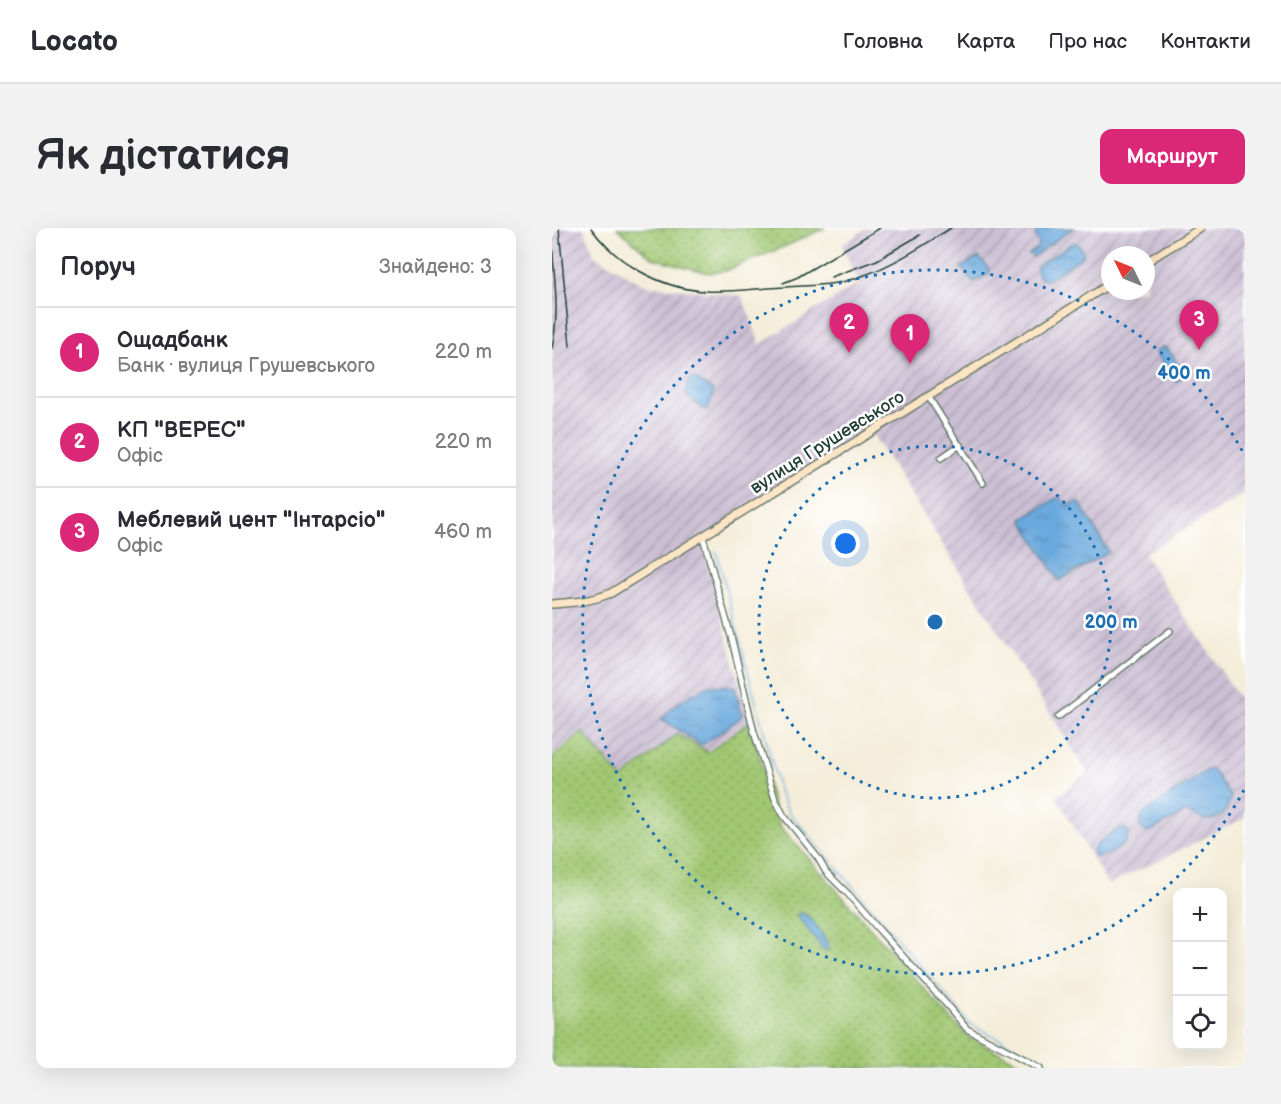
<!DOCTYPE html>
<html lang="uk">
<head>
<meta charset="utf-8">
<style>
  :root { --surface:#fff; --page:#f2f2f3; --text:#2b2b33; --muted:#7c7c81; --line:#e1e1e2; --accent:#db2777 }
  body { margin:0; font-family:"Balsamiq Sans",sans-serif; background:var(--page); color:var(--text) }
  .controls { position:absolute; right:18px; bottom:18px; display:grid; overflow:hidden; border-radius:12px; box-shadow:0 6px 24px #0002 }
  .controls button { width:54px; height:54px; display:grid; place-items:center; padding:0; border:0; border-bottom:2px solid var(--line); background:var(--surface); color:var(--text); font:30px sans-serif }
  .compass { position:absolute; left:549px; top:18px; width:54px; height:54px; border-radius:50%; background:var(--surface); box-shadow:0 6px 24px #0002; rotate:313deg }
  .you { position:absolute; left:294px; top:316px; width:21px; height:21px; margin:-15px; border:4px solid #fff; border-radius:50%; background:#1a73e8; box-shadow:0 0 0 9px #1a73e833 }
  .badge { display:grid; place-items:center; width:39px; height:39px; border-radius:50%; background:var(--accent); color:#fff; font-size:20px; font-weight:700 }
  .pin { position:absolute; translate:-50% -50px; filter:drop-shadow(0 2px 3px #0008) }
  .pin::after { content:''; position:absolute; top:32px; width:21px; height:18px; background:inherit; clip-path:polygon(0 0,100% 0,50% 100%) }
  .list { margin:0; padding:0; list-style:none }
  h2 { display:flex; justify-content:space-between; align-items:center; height:78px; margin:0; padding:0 24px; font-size:26px }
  h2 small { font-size:20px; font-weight:400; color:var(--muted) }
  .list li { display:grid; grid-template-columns:39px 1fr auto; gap:18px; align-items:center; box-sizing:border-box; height:90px; padding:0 24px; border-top:2px solid var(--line) }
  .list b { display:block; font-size:22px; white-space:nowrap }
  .list p { margin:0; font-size:20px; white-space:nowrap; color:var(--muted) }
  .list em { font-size:20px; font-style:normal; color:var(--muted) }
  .icon { flex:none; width:33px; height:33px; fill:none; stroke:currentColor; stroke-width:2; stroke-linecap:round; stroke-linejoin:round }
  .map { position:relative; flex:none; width:693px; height:840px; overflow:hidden; border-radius:12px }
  header { display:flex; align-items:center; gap:36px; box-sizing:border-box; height:84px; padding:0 30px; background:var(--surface); border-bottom:2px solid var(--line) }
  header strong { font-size:28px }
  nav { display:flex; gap:33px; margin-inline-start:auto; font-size:21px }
  .intro { display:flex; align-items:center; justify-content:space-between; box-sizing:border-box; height:144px; padding:0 36px }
  h1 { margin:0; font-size:42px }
  .button { padding:15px 27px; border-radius:12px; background:var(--accent); color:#fff; font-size:21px; font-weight:700 }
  main { display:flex; gap:36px; padding:0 36px }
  aside { flex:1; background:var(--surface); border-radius:12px; box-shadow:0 6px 24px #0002 }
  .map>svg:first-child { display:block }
</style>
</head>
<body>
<header>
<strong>Locato</strong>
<nav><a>Головна</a><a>Карта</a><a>Про нас</a><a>Контакти</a></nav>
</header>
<div class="intro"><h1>Як дістатися</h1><a class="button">Маршрут</a></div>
<main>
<aside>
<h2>Поруч<small>Знайдено: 3</small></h2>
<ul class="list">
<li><span class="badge">1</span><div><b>Ощадбанк</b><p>Банк · вулиця Грушевського</p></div><em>220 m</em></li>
<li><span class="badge">2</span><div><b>КП &quot;ВЕРЕС&quot;</b><p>Офіс</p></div><em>220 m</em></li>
<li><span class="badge">3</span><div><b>Меблевий цент &quot;Інтарсіо&quot;</b><p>Офіс</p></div><em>460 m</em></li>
</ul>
</aside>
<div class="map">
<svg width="693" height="840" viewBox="0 0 693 840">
  <defs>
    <pattern id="industrial-furrows" width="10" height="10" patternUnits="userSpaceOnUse" patternTransform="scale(1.5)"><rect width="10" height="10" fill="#ccbfd4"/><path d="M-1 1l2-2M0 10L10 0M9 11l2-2" fill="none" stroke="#a59cad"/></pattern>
    <pattern id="garden-dots" width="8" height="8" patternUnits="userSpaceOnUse" patternTransform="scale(1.5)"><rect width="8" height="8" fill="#a1c873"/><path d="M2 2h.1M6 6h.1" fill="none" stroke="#83a45f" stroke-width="1.8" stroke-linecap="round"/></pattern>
    <pattern id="water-ripples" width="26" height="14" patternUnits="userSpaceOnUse" patternTransform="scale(1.5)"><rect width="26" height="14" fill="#6aa9dd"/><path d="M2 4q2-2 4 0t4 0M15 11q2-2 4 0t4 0" fill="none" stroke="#578bb4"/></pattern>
  </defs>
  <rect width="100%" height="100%" fill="#fff"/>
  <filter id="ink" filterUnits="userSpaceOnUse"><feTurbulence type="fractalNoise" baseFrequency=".0167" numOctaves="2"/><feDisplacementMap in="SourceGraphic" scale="12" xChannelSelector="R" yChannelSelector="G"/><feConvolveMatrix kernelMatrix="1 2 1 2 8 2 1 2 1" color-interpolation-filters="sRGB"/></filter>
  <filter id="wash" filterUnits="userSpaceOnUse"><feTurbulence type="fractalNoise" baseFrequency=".008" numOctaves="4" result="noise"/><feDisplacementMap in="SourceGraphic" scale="24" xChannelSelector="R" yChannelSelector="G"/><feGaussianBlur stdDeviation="1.35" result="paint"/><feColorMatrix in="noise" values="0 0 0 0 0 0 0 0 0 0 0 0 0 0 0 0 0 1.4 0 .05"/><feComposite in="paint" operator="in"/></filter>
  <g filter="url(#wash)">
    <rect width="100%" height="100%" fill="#f4edd9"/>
    <path fill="url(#industrial-furrows)" fill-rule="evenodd" d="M0,0H32L42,27L92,57L190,68L208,116L307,55L290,17L315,0H693V265L592,326L693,479V590L556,657L504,568L536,545L321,207L150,314L197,492L155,523L125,505L70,550L31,503L0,528ZM558,27H594V63H558Z"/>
    <path fill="url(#garden-dots)" stroke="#608254" stroke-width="1.5" d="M65,0H273L234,18L173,43L157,45L100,30Z
      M197,494L228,598L399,791L418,810L479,840H0V530L31,504L70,551L125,506L156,524Z"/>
    <path fill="url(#water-ripples)" stroke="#447388" stroke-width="1.5" d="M489,0H521L481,29L477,26L485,20L487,15L483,8L485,2Z
      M521,15H524L529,20L532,27L530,29L495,52C487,52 483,45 485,38Z
      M427,29L438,42L437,46L421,54L409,39Z
      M611,119H614L617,122L632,146L631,148L624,153L622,152L605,126L604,123Z
      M140,150H142L161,163V166L156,182L151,181L135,168C133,162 135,155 140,150Z
      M506,269L517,277L527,274L557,324L507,353L470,291Z
      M156,458H182L190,486L187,491L150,517L110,491C123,475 138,467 156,458Z
      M660,541L679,569C676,581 670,591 657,592C650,592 641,586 634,584L599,603L594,604L589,600L587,593L592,585L654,543Z
      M567,600L574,601L577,604L574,614L566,621L549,629H545L540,626C543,614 557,607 567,600Z
      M248,684C261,689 269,705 276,716V721L274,723L272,722L247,690L245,687Z"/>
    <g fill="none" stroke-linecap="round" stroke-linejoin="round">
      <path stroke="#6aa9dd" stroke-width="1.5" d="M164,323L228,565L237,584L419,797L506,840"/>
    </g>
  </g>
  <g filter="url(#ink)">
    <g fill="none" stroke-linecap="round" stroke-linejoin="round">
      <g stroke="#6a7b6e" stroke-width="8">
        <path id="street" d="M376,168L431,255
          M389,230L408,217
          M151,309L180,412L202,504L223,571L232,588L266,630L274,644L296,666L328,703L395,777L415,801L489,840
          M506,489L618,403"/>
      </g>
      <g stroke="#6a7b6e" stroke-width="10">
        <path id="secondary" d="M594,34L649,0
          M0,376C22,374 38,374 59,365L558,56"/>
      </g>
      <use href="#street" stroke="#fff" stroke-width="5"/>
      <use href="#secondary" stroke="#fce5c4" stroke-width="7"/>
      <path stroke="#1f3d34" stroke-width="1.5" d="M7,0L18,118
        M39,0C64,35 108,60 151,63C178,65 207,60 234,59C259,57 286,58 310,48C342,37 370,18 399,0
        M0,13C2,49 8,85 0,120
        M279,49L325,32L368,7
        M231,55L246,49L328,0"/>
    </g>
  </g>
  <g fill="none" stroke="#1f6fb2" stroke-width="3" stroke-dasharray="3 6">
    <circle cx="383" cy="394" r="176"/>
    <path d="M692 562A352 352 0 1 1 692 226"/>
  </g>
  <g text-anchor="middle" stroke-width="5" stroke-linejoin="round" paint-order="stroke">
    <g font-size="18" fill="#1f3d34" stroke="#fff">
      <text transform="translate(275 214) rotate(-32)" y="6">вулиця Грушевського</text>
    </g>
  </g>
  <circle cx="383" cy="394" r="9" fill="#1f6fb2" stroke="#fff" stroke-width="3"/>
  <g font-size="18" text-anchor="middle" font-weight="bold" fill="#1f6fb2" stroke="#fff" stroke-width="5" stroke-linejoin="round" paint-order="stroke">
    <text x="632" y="151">400 m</text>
    <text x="559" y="400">200 m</text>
  </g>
</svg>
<div class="controls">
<button>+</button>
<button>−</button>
<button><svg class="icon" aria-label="locate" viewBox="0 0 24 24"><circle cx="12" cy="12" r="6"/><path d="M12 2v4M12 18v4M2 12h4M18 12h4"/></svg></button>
</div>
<svg class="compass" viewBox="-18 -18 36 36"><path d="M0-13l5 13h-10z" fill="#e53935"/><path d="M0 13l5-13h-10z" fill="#7c7c81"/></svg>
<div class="you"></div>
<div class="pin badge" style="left:358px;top:136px">1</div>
<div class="pin badge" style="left:297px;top:125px">2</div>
<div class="pin badge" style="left:647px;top:122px">3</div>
</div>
</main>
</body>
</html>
